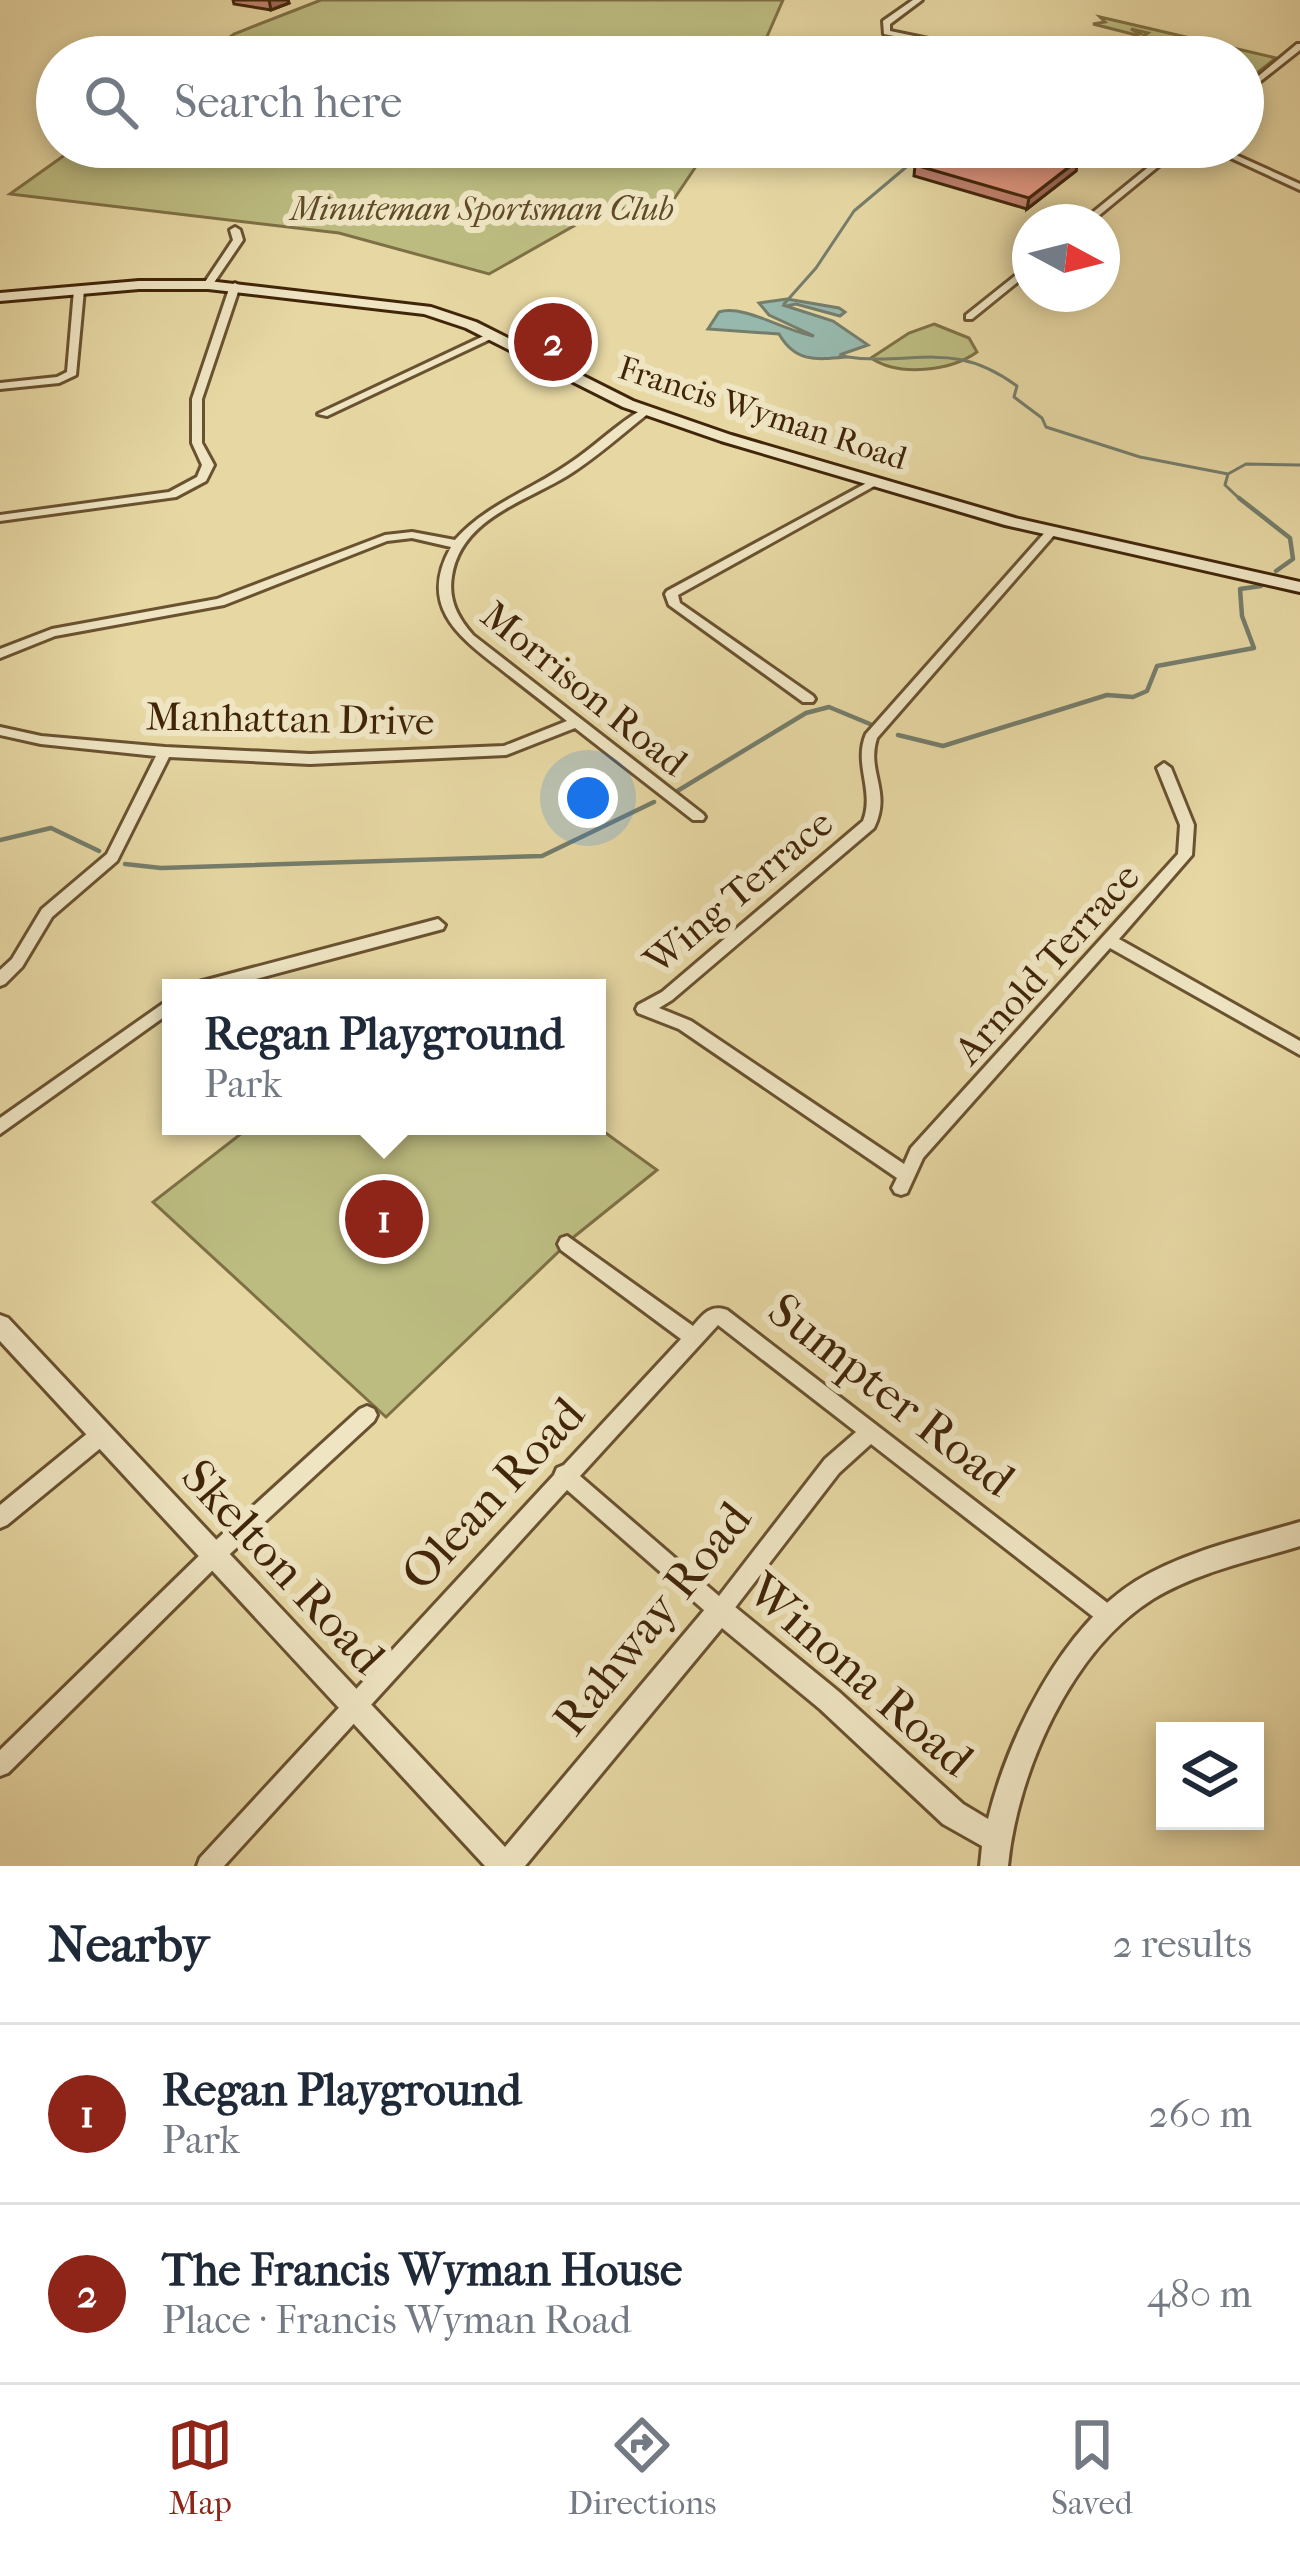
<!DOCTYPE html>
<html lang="en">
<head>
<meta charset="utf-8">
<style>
  :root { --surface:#fff; --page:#f6f6f7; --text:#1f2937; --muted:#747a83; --line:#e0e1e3; --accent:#8f2418 }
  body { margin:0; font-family:"IM FELL French Canon",serif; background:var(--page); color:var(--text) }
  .controls { position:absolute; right:36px; bottom:36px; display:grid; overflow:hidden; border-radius:0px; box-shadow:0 6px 18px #0003 }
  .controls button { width:108px; height:108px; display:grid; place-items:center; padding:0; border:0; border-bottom:3px solid var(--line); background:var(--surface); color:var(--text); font:60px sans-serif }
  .compass { position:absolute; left:1012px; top:204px; width:108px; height:108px; border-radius:50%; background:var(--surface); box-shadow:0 6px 18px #0003; rotate:97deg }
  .you { position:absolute; left:588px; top:798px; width:42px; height:42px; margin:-30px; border:9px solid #fff; border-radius:50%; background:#1a73e8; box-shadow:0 0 0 18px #1a73e833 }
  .badge { display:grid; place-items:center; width:78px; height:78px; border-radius:50%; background:var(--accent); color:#fff; font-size:39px; font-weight:700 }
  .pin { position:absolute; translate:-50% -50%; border:6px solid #fff; box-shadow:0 3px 12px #0006 }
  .popup { position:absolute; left:162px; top:979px; width:444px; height:156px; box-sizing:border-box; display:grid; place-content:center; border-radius:0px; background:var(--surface); filter:drop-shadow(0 3px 9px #0005); font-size:39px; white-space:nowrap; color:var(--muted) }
  .popup b { font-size:45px; color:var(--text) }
  .popup::after { content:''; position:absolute; left:50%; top:100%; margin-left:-24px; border:24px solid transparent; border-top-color:var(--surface) }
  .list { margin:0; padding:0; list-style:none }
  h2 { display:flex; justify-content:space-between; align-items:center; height:156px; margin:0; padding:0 48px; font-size:51px }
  h2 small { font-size:39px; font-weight:400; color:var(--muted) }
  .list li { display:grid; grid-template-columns:78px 1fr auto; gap:36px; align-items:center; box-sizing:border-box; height:180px; padding:0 48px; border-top:3px solid var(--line) }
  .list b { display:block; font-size:45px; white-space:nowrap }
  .list p { margin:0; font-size:39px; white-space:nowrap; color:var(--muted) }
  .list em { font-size:39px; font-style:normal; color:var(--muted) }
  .icon { flex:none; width:66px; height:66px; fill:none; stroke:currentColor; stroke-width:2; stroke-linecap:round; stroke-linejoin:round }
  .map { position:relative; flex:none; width:1300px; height:1866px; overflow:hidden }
  .search { position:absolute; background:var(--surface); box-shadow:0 6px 18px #0003; left:36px; right:36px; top:36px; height:132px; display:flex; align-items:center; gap:30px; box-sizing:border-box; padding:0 42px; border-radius:66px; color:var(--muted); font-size:45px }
  .sheet { height:516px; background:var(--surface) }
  nav { display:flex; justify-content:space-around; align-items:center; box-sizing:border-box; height:168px; border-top:3px solid var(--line); background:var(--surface); font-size:33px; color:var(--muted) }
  nav a { display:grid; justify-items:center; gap:6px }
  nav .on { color:var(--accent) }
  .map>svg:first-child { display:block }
</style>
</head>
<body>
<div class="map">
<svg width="1300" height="1866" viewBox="0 0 1300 1866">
  <rect width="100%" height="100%" fill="#e6d7a3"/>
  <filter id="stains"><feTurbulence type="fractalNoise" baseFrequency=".00167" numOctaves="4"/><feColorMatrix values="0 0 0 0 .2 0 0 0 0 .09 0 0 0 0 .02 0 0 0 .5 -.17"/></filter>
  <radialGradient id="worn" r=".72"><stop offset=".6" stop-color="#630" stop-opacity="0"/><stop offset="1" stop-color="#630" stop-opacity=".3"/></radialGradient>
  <path fill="#bcbc81" stroke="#7e7045" stroke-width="3" d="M321,0H783L758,57H202L234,34Z
    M1100,17L1276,58L1243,84V57H1153L1133,44L1148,33L1131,29L1140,34L1136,35L1093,24L1105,22Z
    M76,147H709L674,199L595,214L489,274L339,233L10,194Z
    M934,324L969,338L977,352C951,371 899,377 871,358L909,333Z
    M251,1126H596L657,1170L575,1236L386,1417L153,1202Z"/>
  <path fill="#97b8ad" stroke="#757d6b" stroke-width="3" d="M787,299L839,308L845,312L840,316L796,304L786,306L833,321L868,345L842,354L846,357C815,360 795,362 779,334L708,329L719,312C743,304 785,331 814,336L769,315L759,303Z"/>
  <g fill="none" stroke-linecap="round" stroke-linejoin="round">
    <path stroke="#757d6b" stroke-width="3" d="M784,304L816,268L854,211L930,147
      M840,356C913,368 951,337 1017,386L1014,397L1042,418L1046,427L1140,457L1228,474
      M1242,501L1225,485L1228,474L1246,464L1300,465"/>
    <path stroke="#757d6b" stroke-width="4.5" d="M1239,498L1290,538L1293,559L1276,571
      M898,735L943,746L1107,695L1133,697L1147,691L1157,666L1254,648L1242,616L1240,589L1261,586
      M674,793L806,713L829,707L870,724
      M0,840L51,828L99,851
      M125,864L161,868L542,856L654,802"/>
    <g stroke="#6a5230" stroke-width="6">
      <path id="minor" d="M913,0H922L890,24V31L1015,57H1000L884,34L883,21Z
        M1297,44H1300V50L1243,95V89Z
        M1173,147H1182L1091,222H1081Z
        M1207,147H1218L1300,184V190Z
        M235,227L240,230L243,240L211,287H205L203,285L233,240L230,230Z
        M1030,264V272L972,319H966V315Z
        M235,283L240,286L202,399V443L214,465L206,481L176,497L0,521V515L169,492L197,477L202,465L192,443V399L230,286Z
        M79,287L84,290L76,375L59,383L0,389V383L57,377L67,372L74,290Z
        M488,334L497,336L327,416L318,414Z
        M645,408L649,409V413C622,434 596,458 567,476C524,502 461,519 452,576C448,600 458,618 473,635L703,814L705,817L703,820H693L575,728L506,755L310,764L169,757L117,861L52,917L22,967L5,984L0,986V970L12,959L42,909L107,854L156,756L41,744L0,735V727L41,736L165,747L310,754L504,746L567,721C544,703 521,685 498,667C455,634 419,604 451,547L412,538L387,541L224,605L55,636L0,658V649L52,629L217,599L385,535L412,532L455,540C486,505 529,491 567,465C594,448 617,423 645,408Z
        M874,479L878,480V484L678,595L680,603L813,696L815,699L813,702H803L669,605L665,594L667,591Z
        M1052,528L1058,531L1056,533L877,738C866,772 892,791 874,828L672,1000L659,1008L691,1021L904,1164L911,1148L1178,854L1180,825L1157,768L1164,763L1171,768L1194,825L1192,855L1119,939L1300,1041V1055L1110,948L923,1158L907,1193L901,1195L895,1193L892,1188L897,1178L679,1029L638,1013L636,1009L638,1005L662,992L863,821C875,791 853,764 866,734L1048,529Z
        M438,919L445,925L443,929L222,988H191L194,984L199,982Z
        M171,998V1012L0,1134V1118Z
        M567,1236L693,1326C703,1314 711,1304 727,1310L1114,1608L1117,1615L1114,1622L1107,1625L1100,1622L871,1444L839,1473L727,1618L720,1621L713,1618L567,1490L224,1866H197L200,1858L554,1475L557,1468L564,1465L681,1339L561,1250L558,1244L561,1238ZM718,1325L856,1432L825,1459L719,1596L580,1476Z
        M367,1406L374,1409L377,1415L374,1421L219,1564L8,1773L0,1776V1750L205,1550L360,1409Z
        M101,1426L108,1428L111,1435L108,1442L7,1525L0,1528V1505L94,1428Z"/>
    </g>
    <g stroke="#6a5230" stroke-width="6">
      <path id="tertiary" d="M0,1315L8,1318L505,1847L711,1602L720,1599L729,1602L838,1691L963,1804L988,1819C1008,1737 1062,1627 1136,1581C1185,1551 1245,1538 1300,1522V1546C1251,1561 1197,1572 1153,1599C1071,1650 1017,1773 1008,1866H980L982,1846L943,1824L820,1709L722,1628L525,1866H485L0,1341Z"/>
    </g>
    <g stroke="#412509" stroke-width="6">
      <path id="secondary" d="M139,281H208L431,307L476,322L633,401L731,435L1015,518L1300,582V592L1005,525L721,441L623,407L466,328L424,314L208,289H139L0,301V293Z"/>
    </g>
    <use href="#minor" fill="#efe5c3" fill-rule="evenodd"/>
    <use href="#tertiary" fill="#efe5c3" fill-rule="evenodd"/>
    <use href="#secondary" fill="#efe5c3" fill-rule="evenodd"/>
  </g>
  <path fill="#c28270" stroke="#412509" stroke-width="3" d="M233,0H288L289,3L271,10L234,4Z
    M1078,160L1076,171L1027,209L914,176L915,165Z"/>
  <path fill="#9e6a5b" stroke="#412509" stroke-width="3" d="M269,0H288L289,3L271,10Z
    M1078,160L1076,171L1027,209L1029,198Z"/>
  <path fill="#e29782" stroke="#412509" stroke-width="3" d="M942,147H1030L1078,160L1029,198L915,165Z"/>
  <g text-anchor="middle" stroke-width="12" stroke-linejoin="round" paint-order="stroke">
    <g font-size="33" font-style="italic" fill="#604b27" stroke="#efe5c3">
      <text x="482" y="220">Minuteman Sportsman Club</text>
    </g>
    <g font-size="33" fill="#412509" stroke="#efe5c3">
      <text transform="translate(763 412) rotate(18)" y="12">Francis Wyman Road</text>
    </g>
    <g font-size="39" fill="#412509" stroke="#efe5c3">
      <text transform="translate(585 688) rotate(39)" y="14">Morrison Road</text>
      <text transform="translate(290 718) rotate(1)" y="14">Manhattan Drive</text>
      <text transform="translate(738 891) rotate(-40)" y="14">Wing Terrace</text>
      <text transform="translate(1046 963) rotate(-48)" y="14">Arnold Terrace</text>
    </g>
    <g font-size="48" fill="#412509" stroke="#efe5c3">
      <text transform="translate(892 1394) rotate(38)" y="17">Sumpter Road</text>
      <text transform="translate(492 1493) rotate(-47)" y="17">Olean Road</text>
      <text transform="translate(284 1566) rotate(47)" y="17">Skelton Road</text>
      <text transform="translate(651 1618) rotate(-51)" y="17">Rahway Road</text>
      <text transform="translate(861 1674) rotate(41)" y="17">Winona Road</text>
    </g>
  </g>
  <rect width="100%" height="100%" filter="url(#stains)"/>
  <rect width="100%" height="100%" fill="url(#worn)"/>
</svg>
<div class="controls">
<button><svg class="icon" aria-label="layers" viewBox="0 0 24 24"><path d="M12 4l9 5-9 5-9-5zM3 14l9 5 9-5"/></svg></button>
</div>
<svg class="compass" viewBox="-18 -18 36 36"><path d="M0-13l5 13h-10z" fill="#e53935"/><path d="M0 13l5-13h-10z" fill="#747a83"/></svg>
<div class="you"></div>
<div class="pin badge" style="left:384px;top:1219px">1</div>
<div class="popup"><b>Regan Playground</b>Park</div>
<div class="pin badge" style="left:553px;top:342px">2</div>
<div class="search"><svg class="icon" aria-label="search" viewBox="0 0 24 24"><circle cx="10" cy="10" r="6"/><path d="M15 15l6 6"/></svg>Search here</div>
</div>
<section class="sheet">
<h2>Nearby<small>2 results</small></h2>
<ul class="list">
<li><span class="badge">1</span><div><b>Regan Playground</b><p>Park</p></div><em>260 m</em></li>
<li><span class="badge">2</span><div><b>The Francis Wyman House</b><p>Place · Francis Wyman Road</p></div><em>480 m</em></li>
</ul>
</section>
<nav>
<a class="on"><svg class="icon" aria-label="map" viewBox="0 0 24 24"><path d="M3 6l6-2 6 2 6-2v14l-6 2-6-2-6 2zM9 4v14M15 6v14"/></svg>Map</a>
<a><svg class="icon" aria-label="directions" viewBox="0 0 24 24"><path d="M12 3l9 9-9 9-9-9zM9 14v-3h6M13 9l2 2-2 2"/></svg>Directions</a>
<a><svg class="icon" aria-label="saved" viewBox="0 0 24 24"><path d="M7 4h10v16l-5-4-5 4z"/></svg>Saved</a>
</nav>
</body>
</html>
